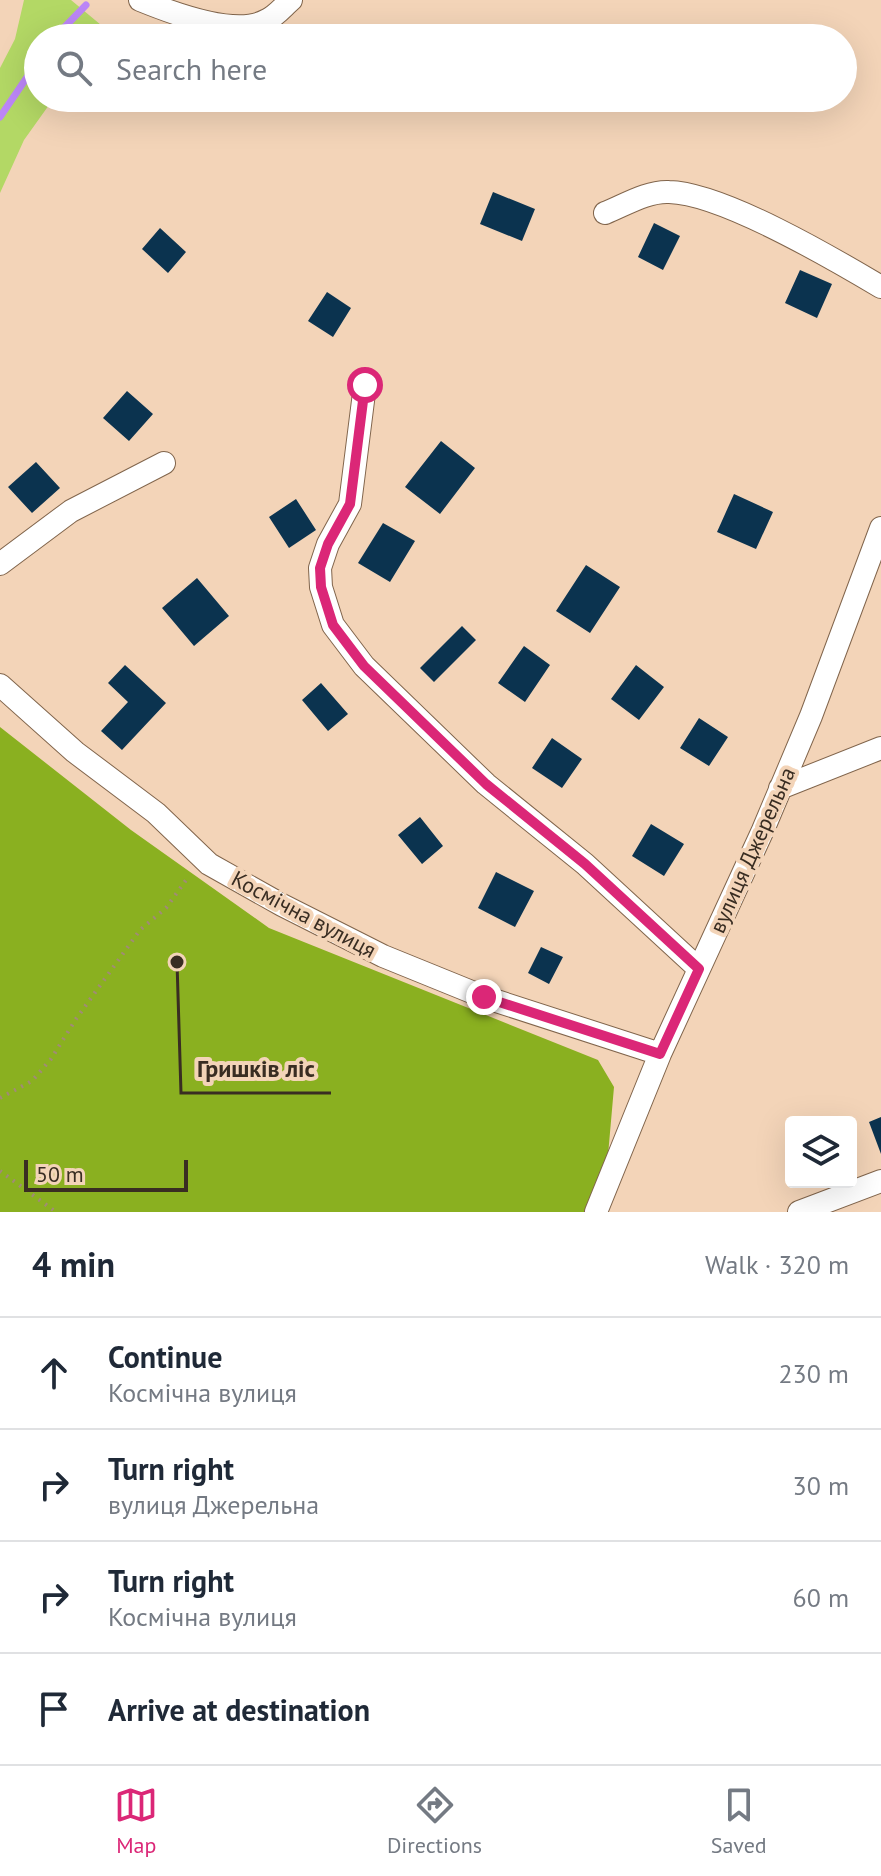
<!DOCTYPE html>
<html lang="en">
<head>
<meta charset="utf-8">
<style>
  :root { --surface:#fff; --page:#f2f2f3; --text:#1f2937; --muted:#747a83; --line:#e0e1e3; --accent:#db2777 }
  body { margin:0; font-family:"PT Sans",sans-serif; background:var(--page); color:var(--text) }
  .controls { position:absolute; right:24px; bottom:24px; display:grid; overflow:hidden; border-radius:8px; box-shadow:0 8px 32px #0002 }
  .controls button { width:72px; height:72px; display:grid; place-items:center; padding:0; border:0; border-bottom:2px solid var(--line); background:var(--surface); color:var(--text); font:40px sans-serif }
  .scale { position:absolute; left:24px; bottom:20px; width:164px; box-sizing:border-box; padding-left:8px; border:4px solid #392d22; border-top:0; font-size:22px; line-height:28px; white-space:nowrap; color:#392d22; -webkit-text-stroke:6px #f3d4b8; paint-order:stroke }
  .stop { position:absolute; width:24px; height:24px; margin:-18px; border:6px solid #db2777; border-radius:50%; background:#fff }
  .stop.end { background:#db2777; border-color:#fff; box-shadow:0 2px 8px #0008 }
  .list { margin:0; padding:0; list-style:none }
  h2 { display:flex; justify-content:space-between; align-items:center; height:104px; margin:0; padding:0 32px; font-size:34px }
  h2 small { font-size:26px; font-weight:400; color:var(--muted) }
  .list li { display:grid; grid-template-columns:52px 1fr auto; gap:24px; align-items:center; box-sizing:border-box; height:112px; padding:0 32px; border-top:2px solid var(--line) }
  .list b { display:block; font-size:30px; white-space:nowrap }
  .list p { margin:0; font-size:26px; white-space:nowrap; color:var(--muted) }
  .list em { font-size:26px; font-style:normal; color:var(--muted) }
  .icon { flex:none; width:44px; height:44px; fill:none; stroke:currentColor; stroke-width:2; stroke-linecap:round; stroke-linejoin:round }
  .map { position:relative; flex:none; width:881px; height:1212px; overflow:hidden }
  .search { position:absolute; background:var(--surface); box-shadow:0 8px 32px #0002; left:24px; right:24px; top:24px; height:88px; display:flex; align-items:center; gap:20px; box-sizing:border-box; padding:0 28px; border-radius:44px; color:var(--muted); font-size:30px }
  .sheet { height:552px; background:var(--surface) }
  nav { display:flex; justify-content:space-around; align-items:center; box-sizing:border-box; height:112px; border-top:2px solid var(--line); background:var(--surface); font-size:22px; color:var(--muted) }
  nav a { display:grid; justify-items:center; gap:4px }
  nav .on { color:var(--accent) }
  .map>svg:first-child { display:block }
</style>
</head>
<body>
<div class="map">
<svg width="881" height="1212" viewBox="0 0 881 1212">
  <rect width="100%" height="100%" fill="#f3d4b8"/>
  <path fill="#b3d865" d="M24,0H71L107,30L112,38H38V98H54L24,140L0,193V68L15,39Z"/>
  <path fill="#8ab020" d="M0,727L131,830L269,928L598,1060L614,1087L603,1212H0Z"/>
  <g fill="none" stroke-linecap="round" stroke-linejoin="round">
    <path stroke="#bc86f7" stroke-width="7" d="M54,38L86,5
      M0,117L38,61"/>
  </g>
  <path fill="#0b334f" d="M493,192L535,209L522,241L480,224Z
    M654,223L680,236L663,270L638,257Z
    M160,228L186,252L168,273L142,249Z
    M800,270L832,284L817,318L785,303Z
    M327,292L351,308L333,337L308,321Z
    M127,391L153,414L129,441L103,418Z
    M441,441L475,468L440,514L405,487Z
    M36,462L60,488L32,513L8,487Z
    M734,494L773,512L756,549L717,532Z
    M296,499L316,530L289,548L269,517Z
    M383,523L415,541L390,582L358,563Z
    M586,565L620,587L590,633L556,611Z
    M197,578L229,616L194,646L162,608Z
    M462,626L476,640L434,682L420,668Z
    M524,646L550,665L525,702L498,683Z
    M125,665L166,703L122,750L101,731L128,702L108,683Z
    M636,665L664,687L639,720L611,699Z
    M321,683L348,714L328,731L302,700Z
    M699,718L728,737L709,766L680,748Z
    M552,738L582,759L562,788L532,768Z
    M420,817L443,846L422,864L398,835Z
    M651,824L684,844L664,876L632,856Z
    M496,872L534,891L515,927L478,908Z
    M541,947L563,957L549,984L528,973Z
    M881,1117V1154L869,1122Z"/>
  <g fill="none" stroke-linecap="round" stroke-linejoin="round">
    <g stroke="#81654c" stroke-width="24">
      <path id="minor" d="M140,0C172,13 236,38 267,20C276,16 284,6 291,0
        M605,213C625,205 647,191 669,192C722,193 834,259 881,287
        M365,385L350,504L328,544L320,568L321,587L333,625L364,666L486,784L585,864L699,969
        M0,564L71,511L164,463
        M0,685L75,752L156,813L209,864L282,905L383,956L484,997L660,1054
        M780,788L881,748
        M596,1212L660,1054L763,830L811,716L881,528
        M799,1212L881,1181"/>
    </g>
    <path stroke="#a18b76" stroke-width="4" stroke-dasharray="2 6" stroke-linecap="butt" d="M0,1098L32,1081L51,1059L76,1019L140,930L166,908L189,876
      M0,1171L56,1212"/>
    <use href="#minor" stroke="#fff" stroke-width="22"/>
  </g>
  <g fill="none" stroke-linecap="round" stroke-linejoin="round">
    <path stroke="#db2777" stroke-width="10" d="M365,385L350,504L328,544L320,568L321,587L333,625L364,666L486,784L585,864L699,969L660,1054L484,997"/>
  </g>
  <g text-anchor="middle" stroke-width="8" stroke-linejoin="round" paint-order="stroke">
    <g font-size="22" fill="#392d22" stroke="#f3d4b8">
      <text transform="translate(752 850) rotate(-66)" y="8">вулиця Джерельна</text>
      <text transform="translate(304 914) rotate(28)" y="8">Космічна вулиця</text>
    </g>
  </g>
  <path fill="none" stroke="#392d22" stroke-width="3" d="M177 962L181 1093H331"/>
  <circle fill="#392d22" stroke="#f3d4b8" stroke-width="3" cx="177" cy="962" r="8"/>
  <g font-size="24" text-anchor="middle" font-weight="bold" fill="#392d22" stroke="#f3d4b8" stroke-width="8" stroke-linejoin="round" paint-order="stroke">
    <text x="256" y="1077">Гришків ліс</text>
  </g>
</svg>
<div class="controls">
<button><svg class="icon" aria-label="layers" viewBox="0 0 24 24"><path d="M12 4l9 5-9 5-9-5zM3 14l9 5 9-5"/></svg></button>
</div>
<div class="scale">50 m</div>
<div class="stop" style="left:365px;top:385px"></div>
<div class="stop end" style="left:484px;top:997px"></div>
<div class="search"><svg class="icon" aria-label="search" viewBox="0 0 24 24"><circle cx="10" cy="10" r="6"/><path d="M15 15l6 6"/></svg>Search here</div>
</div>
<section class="sheet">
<h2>4 min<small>Walk · 320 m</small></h2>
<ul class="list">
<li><svg class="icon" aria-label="ahead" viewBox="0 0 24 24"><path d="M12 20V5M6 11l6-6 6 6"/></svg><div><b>Continue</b><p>Космічна вулиця</p></div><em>230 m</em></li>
<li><svg class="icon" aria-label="right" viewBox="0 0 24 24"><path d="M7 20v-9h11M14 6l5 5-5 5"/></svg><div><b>Turn right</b><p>вулиця Джерельна</p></div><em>30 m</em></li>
<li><svg class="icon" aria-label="right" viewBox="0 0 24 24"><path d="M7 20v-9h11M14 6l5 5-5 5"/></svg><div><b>Turn right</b><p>Космічна вулиця</p></div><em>60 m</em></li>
<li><svg class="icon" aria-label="arrive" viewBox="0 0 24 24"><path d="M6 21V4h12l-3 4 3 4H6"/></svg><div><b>Arrive at destination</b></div></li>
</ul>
</section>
<nav>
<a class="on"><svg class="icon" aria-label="map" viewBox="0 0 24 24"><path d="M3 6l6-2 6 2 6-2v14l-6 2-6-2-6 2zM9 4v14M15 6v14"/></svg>Map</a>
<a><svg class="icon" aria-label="directions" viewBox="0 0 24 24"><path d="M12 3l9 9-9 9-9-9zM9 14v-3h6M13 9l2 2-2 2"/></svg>Directions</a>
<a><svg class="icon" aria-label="saved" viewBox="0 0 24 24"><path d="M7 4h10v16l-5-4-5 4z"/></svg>Saved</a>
</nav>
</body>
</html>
